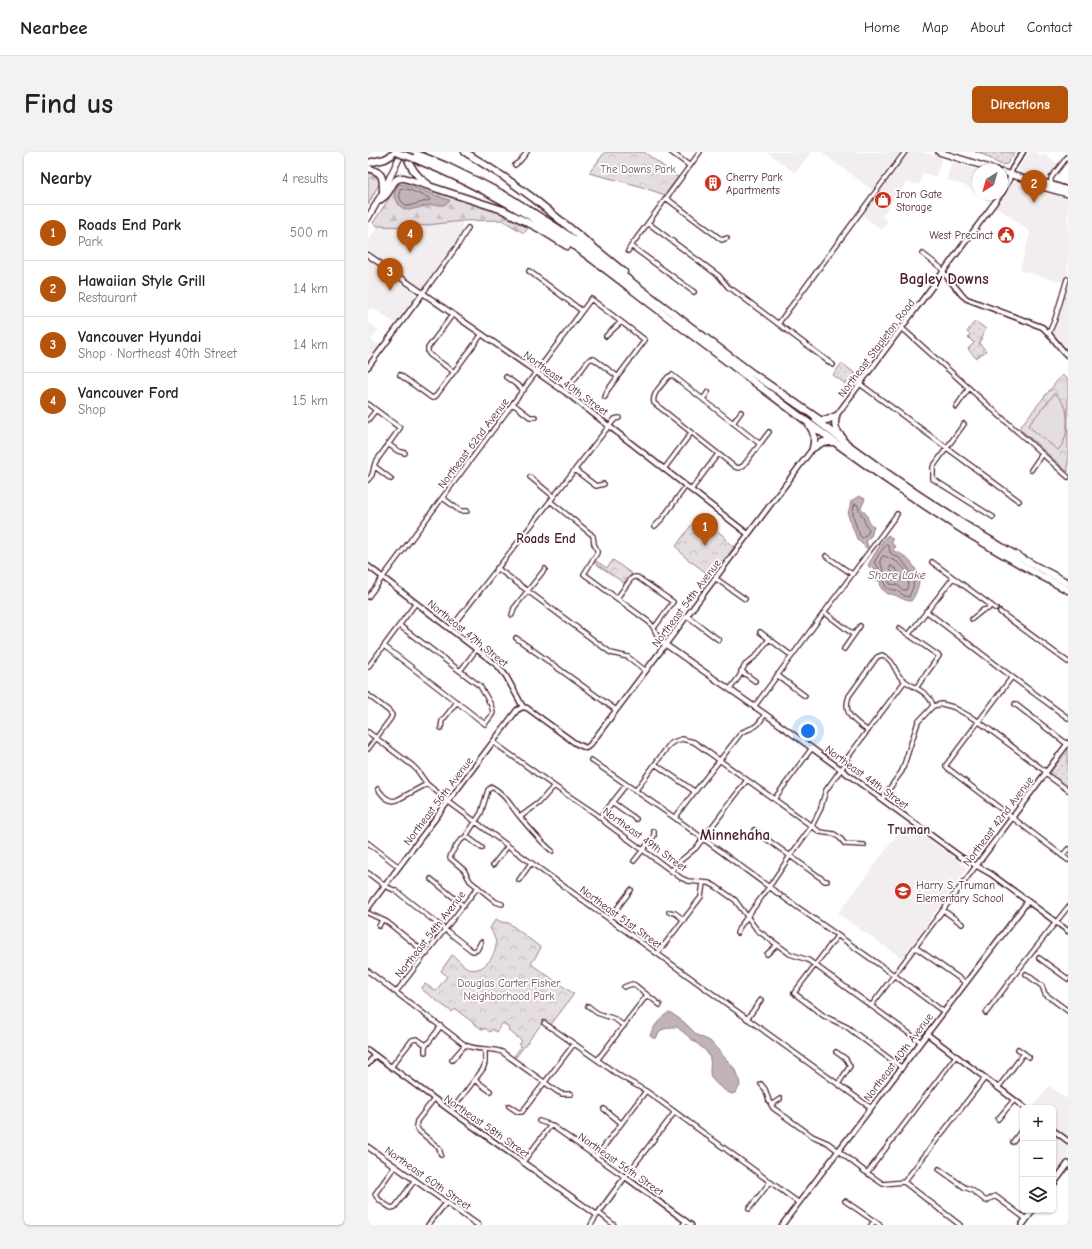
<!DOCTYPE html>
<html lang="en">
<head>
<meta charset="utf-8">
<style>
  :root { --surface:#fff; --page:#f2f2f2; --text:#222; --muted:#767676; --line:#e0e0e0; --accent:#b45309 }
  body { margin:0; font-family:"Comic Neue",sans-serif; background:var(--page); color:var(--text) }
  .controls { position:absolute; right:12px; bottom:12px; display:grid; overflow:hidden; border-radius:6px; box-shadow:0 1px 3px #0004 }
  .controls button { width:36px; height:36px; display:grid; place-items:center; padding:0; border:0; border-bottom:1px solid var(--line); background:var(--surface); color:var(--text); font:20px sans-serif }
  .compass { position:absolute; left:604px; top:12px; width:36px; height:36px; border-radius:50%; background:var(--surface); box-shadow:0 1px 3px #0004; rotate:217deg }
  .you { position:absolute; left:440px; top:579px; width:14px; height:14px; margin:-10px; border:3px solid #fff; border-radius:50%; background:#1a73e8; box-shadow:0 0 0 6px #1a73e833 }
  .badge { display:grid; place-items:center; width:26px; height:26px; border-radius:50%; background:var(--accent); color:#fff; font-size:13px; font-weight:700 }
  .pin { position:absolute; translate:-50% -33px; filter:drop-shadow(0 1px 2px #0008) }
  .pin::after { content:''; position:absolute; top:21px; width:14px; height:12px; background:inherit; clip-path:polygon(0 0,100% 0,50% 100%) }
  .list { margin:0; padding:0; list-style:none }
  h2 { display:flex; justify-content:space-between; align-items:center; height:52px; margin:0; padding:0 16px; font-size:17px }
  h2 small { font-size:13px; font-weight:400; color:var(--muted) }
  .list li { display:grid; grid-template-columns:26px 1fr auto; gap:12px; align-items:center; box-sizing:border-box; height:56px; padding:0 16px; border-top:1px solid var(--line) }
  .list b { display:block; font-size:15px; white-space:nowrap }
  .list p { margin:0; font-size:13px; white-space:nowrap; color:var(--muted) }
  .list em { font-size:13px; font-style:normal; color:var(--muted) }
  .icon { flex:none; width:22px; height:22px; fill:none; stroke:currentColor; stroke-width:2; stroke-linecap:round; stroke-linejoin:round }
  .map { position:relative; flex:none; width:700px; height:1073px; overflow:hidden; border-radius:6px }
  header { display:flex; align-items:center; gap:24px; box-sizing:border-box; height:56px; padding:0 20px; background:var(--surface); border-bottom:1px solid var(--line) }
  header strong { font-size:19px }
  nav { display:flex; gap:22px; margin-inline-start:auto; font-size:14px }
  .intro { display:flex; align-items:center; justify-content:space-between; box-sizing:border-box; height:96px; padding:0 24px }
  h1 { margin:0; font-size:28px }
  .button { padding:10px 18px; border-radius:6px; background:var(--accent); color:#fff; font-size:14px; font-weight:700 }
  main { display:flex; gap:24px; padding:0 24px }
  aside { flex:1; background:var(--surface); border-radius:6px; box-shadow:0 1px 3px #0004 }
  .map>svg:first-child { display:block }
</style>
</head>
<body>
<header>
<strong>Nearbee</strong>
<nav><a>Home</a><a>Map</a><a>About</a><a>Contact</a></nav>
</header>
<div class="intro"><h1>Find us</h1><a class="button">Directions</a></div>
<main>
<aside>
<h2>Nearby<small>4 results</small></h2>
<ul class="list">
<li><span class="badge">1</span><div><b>Roads End Park</b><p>Park</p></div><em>500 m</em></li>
<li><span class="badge">2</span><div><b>Hawaiian Style Grill</b><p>Restaurant</p></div><em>1.4 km</em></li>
<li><span class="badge">3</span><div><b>Vancouver Hyundai</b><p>Shop · Northeast 40th Street</p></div><em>1.4 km</em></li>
<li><span class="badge">4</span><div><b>Vancouver Ford</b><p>Shop</p></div><em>1.5 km</em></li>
</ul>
</aside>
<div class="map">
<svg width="700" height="1073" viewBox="0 0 700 1073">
  <defs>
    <pattern id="grass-dots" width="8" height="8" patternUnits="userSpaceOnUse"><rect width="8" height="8" fill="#e5dee0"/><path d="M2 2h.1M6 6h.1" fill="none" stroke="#c6bec0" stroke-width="1.8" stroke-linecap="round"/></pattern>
    <pattern id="forest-firs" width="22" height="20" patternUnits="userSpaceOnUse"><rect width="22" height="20" fill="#e5dee0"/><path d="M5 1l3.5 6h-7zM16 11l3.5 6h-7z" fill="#c6bec0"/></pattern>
    <pattern id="park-crowns" width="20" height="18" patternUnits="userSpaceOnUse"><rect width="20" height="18" fill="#e5dee0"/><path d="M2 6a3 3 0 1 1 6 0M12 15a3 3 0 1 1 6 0" fill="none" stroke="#c6bec0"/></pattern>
  </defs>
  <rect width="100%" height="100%" fill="#fff"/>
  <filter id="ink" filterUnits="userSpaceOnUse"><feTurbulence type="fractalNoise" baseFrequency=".025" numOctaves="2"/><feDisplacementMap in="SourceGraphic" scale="8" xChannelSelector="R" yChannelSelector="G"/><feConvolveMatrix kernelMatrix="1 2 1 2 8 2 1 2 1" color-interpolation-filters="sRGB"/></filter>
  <g filter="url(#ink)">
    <path fill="#f2eeef" d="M399,0H443L427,21Z
      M453,0H533L504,38Z
      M540,0H555L574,6L568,25L555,21L551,33L539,30L514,64L520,69L514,78L494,63Z
      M661,0H668L674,4L676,2L691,12L679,28L651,20L650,18Z
      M584,10L610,18V42H627L621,50L598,34L578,28Z
      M647,29L700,44V201L690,189L685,181L699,132L652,118L662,80L628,54Z
      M94,69V82L56,135L54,136H51L12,109L7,104L0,98V89L10,74L42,75Z
      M0,107L34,130L39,135L48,142V147L28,172L3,155L0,159Z
      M0,170L10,178L3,188L12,195L6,202L4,204L0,203Z
      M538,671L600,716L534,806L470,762Z
      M681,934L700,948V1018L685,1038V956H664Z"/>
    <path fill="url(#grass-dots)" stroke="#987e86" d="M607,0H647L639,12L633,13L611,0Z
      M607,169L618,177C614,182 615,186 611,191L618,199L608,206L600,197L606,191L600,185L602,182L599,180Z
      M474,211L490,224L482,235L465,223Z
      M700,595V636L681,622Z"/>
    <path fill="url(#forest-firs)" stroke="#987e86" d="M0,19L11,23L12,30L0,53Z
      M32,29L40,30L130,60L160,76L156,81L134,68L94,69L42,75L10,74L5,71L20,48L27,33Z"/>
    <path fill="url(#park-crowns)" stroke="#987e86" d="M237,0H276L310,25L297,43L268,33L221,21Z
      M694,223L700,228V320L651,276Z
      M330,364L357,385L356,387L366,395L344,425L317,405L308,394Z
      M245,408L264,422L256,431L227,411L228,409L239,416Z
      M128,767L133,770L141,771L173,796L163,812L206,842L182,874L175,870L148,905L146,904L153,895L151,893L154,889L140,878L141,876L135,871L128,880L124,877L122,880L117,876L115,878L87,857L84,860L53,837L57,832L68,839L79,824L73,819L84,803C90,807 96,815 102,817C116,821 129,802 128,791C127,785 124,780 122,776Z"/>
    <path fill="#e5dee0" stroke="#987e86" d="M687,241C691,246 696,251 698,257C700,270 700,289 690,298L660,274Z"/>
    <path fill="#c1b3b6" stroke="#91787e" d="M32,32C49,35 65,43 81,48L82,49L76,53H62L41,58L36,57L31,53L26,43L28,34Z
      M491,344L497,347L493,356C495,359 498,361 499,364C501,370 501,372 506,375L503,384L498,388L500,395L498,396L489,387L480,363L483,349Z
      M520,383L524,386V392L528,395L525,397V399C536,401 546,412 550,422C553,430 548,443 543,449C534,449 528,441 520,442L513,436L512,429L508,428L506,415L502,416L500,413C504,406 508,400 512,393C515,389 516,386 520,383Z
      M300,861H303L316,870L329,883L342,889L366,916L371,927L372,934L367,941L364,942C358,940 355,937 350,933C334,920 349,914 338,899L309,875H303L293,878L288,886H285L282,884C284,876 293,865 300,861Z"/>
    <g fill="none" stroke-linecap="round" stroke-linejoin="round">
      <path stroke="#7a5a63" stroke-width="1" d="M34,36L42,38L61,46L62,48L41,54C33,53 30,44 32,37Z
        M487,352L490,353C490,359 493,360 495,365C497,370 497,373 501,377L500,381L494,386L492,384C489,374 481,362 487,352Z
        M519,392L521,395L522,401L533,407L546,424L545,435L541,445C535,444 533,441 527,438C523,437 521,438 517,434L516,427L512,424L510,414L506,411L511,402Z
        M515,404H517C521,407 525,407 529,410C539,416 544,428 538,438H535L529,433L522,432L521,425L516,420L512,409Z
        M523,414L528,417L534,426V428L527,426L522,417Z"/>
      <g stroke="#4a1f2b" stroke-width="6">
        <path id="minor" d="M303,0L322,14
          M147,13L152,9L159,0
          M683,32V26L700,4
          M298,46L354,88L359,86
          M280,71L351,124L360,135L365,138L465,213
          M263,94L326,140
          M260,99L263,94L332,0
          M555,102L573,116L575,120
          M161,119L214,159
          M55,141L90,93L100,76
          M85,162L60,196V200L62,203L86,220
          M410,172L537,0
          M534,176L700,325
          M681,181L687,167L699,127
          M238,184L253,170
          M32,223L64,246L68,244L114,182
          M138,225L156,238
          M492,232L651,349
          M197,240L220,209L222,207H226L249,224
          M335,247L340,240
          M0,252L32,276L7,311L4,323L0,328
          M145,252L162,265H167
          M588,255L601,236
          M0,268L8,258
          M365,271L373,260
          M596,272L565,315V327L625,365
          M20,292L30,299L37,301
          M392,292L304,223L300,225C295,232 283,242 286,251L367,315L371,316L375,314L401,280
          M6,314L23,327
          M296,317L323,281
          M207,318L228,334L236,332
          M663,318L674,302
          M162,325L185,344
          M323,338L350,302
          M75,346L92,359H99
          M182,349L223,382
          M287,374L294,367L318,334
          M225,384L226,392L229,398V401L216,422L281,470C290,478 285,484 298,493
          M458,404L484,422
          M564,410L628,457
          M129,416L243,501L260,505L278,519
          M347,426L377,447
          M0,445L223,147L277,188L239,239L237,245
          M249,446L263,427L266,425H269L305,450L286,476
          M558,459L644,525L700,566
          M456,460L486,483
          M632,460L700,510
          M144,463L146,456L177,417
          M319,464L351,488
          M604,467L615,458L620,457L623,453
          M531,476L571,504L548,536
          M82,477L241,274L247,267L251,266
          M392,480L424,504
          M541,482L585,426
          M148,486L248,558
          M16,494L117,572L124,563L125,560L123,553L112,534L32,474
          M476,497L492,474
          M0,515L48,451
          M92,519L109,497
          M373,519L387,529
          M409,523L437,544
          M644,525L578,613V615L700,708
          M362,537L371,525L377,513L388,504L401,487
          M0,543L21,559L24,563L23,566L0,597
          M647,552L699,592
          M386,555L529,362
          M73,576L74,569L89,550
          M500,579C487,569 474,563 481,544L509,505L514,503C526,508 525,516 532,525C542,535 562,539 565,554L574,552L585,555L610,569L677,619L679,623L700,638
          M0,580L45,614L49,618L59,632L78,647L81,650L140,694L503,956
          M125,590L186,634L228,662L238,671L313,726L320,729L341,731L347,734L367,748L389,778L422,802L440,808L553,890
          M223,608L307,666L412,743
          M287,612L326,639
          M10,637C15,644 21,651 29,648L59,632
          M268,638L301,593L305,590L314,587L326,590L452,680L466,682L472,686L477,692L496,693
          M407,646L444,596
          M514,647L534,619L550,570L565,554
          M244,650L268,667
          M152,665L171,651L186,634
          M232,666L258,633
          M307,666C328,637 351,610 373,581C377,578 381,578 386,575C391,573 394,567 397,562
          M386,678L457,729H459
          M98,684L114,696
          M0,691L31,715
          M694,704L700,697
          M266,709L286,684V679
          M125,713L140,694
          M303,719L311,710L328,696L379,628
          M0,721L17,734L28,739L103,798L105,799L109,798L113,790
          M63,727L96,754
          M151,728L163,711
          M415,745L526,823L576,860
          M134,752L128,750L102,729L96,718L82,706L83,702L90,691L98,684L113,661L120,638L124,635C136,641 143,654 152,665C162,677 172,689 184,699
          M575,758L594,772
          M301,760L307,761L316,768
          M0,761L19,770L59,802
          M241,767L263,738
          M11,774L14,768
          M369,781L371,776L401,735L422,704L444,674L452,658L458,638L477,612L480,605L537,529
          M469,784L426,841L456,864L479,875L534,916
          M547,795L598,831
          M289,802L333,745L335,731
          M399,802L409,793
          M671,806L700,827
          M0,819L97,893C109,899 122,895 134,900L190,940L194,942H203
          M658,822L674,834L677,842L700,859
          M256,835L264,832L267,833L292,853
          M28,840L110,735
          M220,854L229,861L247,867L256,874
          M503,854L608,714
          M618,861L647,822L700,755
          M379,867L393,848
          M176,871L188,879L252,924L278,939L292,949L431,1051
          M650,897L661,905
          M57,900V895L73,874
          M468,900L478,907L482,914L470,932
          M230,907L279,843
          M84,908L97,893
          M23,915L44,888L49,887L58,893
          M107,928L122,939
          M393,932L397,937L401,949L405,956L444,984L460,991L499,1021L515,1032L536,1030L592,1073
          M630,936L656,901
          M66,947L49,969L48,974L51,979L71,996L73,1003
          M403,953L412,947
          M141,954L150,960H154L206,892
          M236,957L253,971
          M83,959L115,917L117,911V897
          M630,967L646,948
          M171,969L183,973L257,1025L307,960
          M645,990L655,976
          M228,1005L278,939
          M155,1010L183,973
          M27,1014L7,1042C9,1048 18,1053 23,1056L27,1055L47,1028
          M571,1017L596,1035L604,1038L618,1049L627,1044L658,1067
          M499,1021L588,904
          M536,1030L617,926
          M477,1049L512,1073
          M381,1057L402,1030
          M231,1061L246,1073
          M60,1073L79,1050
          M223,1073L229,1063
          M315,1073L318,1069
          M503,1073L507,1069"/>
      </g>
      <g stroke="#4a1f2b" stroke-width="7">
        <path id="tertiary" d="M634,41L641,28L644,17L655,0
          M0,103L197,240L380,382
          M575,120L594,143L599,147L674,175C684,183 690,195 700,204
          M0,215L55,141
          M468,264L633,42
          M0,414L130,514L138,524L155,555L159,556L207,591L218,596L222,593L445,296
          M298,493L397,562L593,705L623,722L700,779
          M608,714L700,591
          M0,756L149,558L155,555
          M559,882L657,956
          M0,898L83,959L229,1063L257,1025L323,1073
          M0,912L7,903
          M685,978L700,989
          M0,995L110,1073
          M414,1073L660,749"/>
      </g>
      <g stroke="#4a1f2b" stroke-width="8">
        <path id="secondary" d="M571,0L628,18
          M634,20L677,33L679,31L700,38
          M677,33L678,36L700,42
          M685,1032L700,1012
          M654,1073L665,1058"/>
      </g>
      <g stroke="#4a1f2b" stroke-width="8">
        <path id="primary" d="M0,66L15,40L34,0"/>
      </g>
      <g stroke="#4a1f2b" stroke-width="9">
        <path id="motorway" d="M38,0C41,14 47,24 60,32
          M44,0L78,14L111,30L142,46L185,73L220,97L384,221L452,268H459L468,264
          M97,0L136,25L165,46L256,120
          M45,6C94,26 141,50 185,79C226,107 265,139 305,169C434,265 556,365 700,438
          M0,11L17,7L29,0
          M0,16C15,21 15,24 15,40
          M10,49C13,47 16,45 18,43C25,36 24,25 36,26L135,58L170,76L199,94
          M468,264C466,273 467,278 474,285
          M448,268C527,330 611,386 700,431
          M441,273C447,280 447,287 445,296
          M445,296L455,290H466"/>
      </g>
      <use href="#minor" stroke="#fff" stroke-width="3.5"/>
      <use href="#tertiary" stroke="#fff" stroke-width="4"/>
      <use href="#secondary" stroke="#fff" stroke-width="5"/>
      <use href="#primary" stroke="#fff" stroke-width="5.5"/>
      <use href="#motorway" stroke="#fff" stroke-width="6"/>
      <g stroke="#4a1f2b" stroke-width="9" stroke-linecap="butt">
        <path id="motorway-bridge" d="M27,0L45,6"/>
      </g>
      <use href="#motorway-bridge" stroke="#fff" stroke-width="6"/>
    </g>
  </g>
  <defs>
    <g id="building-disc" transform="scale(0.9)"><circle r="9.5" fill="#c8321e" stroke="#fff"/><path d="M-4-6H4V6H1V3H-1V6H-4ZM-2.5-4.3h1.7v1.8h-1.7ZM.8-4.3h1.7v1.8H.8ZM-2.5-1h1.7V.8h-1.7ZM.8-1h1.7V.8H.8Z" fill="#fff"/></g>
    <g id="shop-disc" transform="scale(0.9)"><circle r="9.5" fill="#c8321e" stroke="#fff"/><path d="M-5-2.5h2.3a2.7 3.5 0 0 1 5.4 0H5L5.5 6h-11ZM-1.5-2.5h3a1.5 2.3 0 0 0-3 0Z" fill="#fff"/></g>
    <g id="civic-disc" transform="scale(0.9)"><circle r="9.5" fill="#c8321e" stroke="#fff"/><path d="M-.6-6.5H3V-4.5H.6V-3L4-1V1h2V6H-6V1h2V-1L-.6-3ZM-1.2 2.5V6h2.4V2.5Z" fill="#fff"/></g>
    <g id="school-disc" transform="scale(0.9)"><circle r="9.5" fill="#c8321e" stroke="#fff"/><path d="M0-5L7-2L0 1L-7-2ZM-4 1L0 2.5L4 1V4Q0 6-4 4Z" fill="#fff"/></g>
  </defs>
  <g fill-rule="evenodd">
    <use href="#building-disc" x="345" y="31"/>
    <use href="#shop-disc" x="515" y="48"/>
    <use href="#civic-disc" x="638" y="83"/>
    <use href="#school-disc" x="535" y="739"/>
  </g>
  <g text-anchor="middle" stroke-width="3.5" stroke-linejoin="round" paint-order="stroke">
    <g font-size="11" fill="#714f58" stroke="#fff">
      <text x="270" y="21">The Downs Park</text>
      <text x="141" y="835">Douglas Carter Fisher<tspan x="141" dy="13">Neighborhood Park</tspan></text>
    </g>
    <g font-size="11" fill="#4a1f2b" stroke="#fff" text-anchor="start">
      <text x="358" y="29">Cherry Park<tspan x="358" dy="13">Apartments</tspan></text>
      <text x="528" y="46">Iron Gate<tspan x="528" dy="13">Storage</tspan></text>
      <text x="625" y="87" text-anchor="end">West Precinct</text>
      <text x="548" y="737">Harry S. Truman<tspan x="548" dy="13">Elementary School</tspan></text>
    </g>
    <g font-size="11" fill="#4a1f2b" stroke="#fff">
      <text transform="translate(508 196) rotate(-53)" y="4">Northeast Stapleton Road</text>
      <text transform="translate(198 231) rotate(36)" y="4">Northeast 40th Street</text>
      <text transform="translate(105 291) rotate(-53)" y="4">Northeast 62nd Avenue</text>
      <text transform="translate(318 451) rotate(-53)" y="4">Northeast 54th Avenue</text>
      <text transform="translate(100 481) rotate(39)" y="4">Northeast 47th Street</text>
      <text transform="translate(499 625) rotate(36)" y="4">Northeast 44th Street</text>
      <text transform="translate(70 649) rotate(-53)" y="4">Northeast 56th Avenue</text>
      <text transform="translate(630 669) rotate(-53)" y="4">Northeast 42nd Avenue</text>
      <text transform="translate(277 687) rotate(36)" y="4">Northeast 49th Street</text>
      <text transform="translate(253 765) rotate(36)" y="4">Northeast 51st Street</text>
      <text transform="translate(62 782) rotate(-52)" y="4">Northeast 54th Avenue</text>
      <text transform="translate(530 905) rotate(-53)" y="4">Northeast 40th Avenue</text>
      <text transform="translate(119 974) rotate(35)" y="4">Northeast 58th Street</text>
      <text transform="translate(253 1012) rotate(35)" y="4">Northeast 56th Street</text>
      <text transform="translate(60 1026) rotate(35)" y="4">Northeast 60th Street</text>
    </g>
    <g font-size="12" font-style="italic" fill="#74535c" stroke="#fff">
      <text x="529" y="427">Shore Lake</text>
    </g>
    <g font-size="13" font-weight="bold" fill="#4a1f2b" stroke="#fff">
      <text x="178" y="391">Roads End</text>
      <text x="541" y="682">Truman</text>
    </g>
    <g font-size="15" font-weight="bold" fill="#4a1f2b" stroke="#fff">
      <text x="576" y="132">Bagley Downs</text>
      <text x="367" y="688">Minnehaha</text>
    </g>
  </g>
</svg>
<div class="controls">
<button>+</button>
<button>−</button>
<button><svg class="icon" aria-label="layers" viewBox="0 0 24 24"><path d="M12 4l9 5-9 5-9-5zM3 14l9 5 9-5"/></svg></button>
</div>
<svg class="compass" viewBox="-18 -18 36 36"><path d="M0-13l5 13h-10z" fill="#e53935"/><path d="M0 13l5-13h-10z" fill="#767676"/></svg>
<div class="you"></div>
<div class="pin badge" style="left:337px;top:394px">1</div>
<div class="pin badge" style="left:666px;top:51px">2</div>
<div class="pin badge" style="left:22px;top:139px">3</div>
<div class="pin badge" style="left:42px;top:101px">4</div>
</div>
</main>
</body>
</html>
